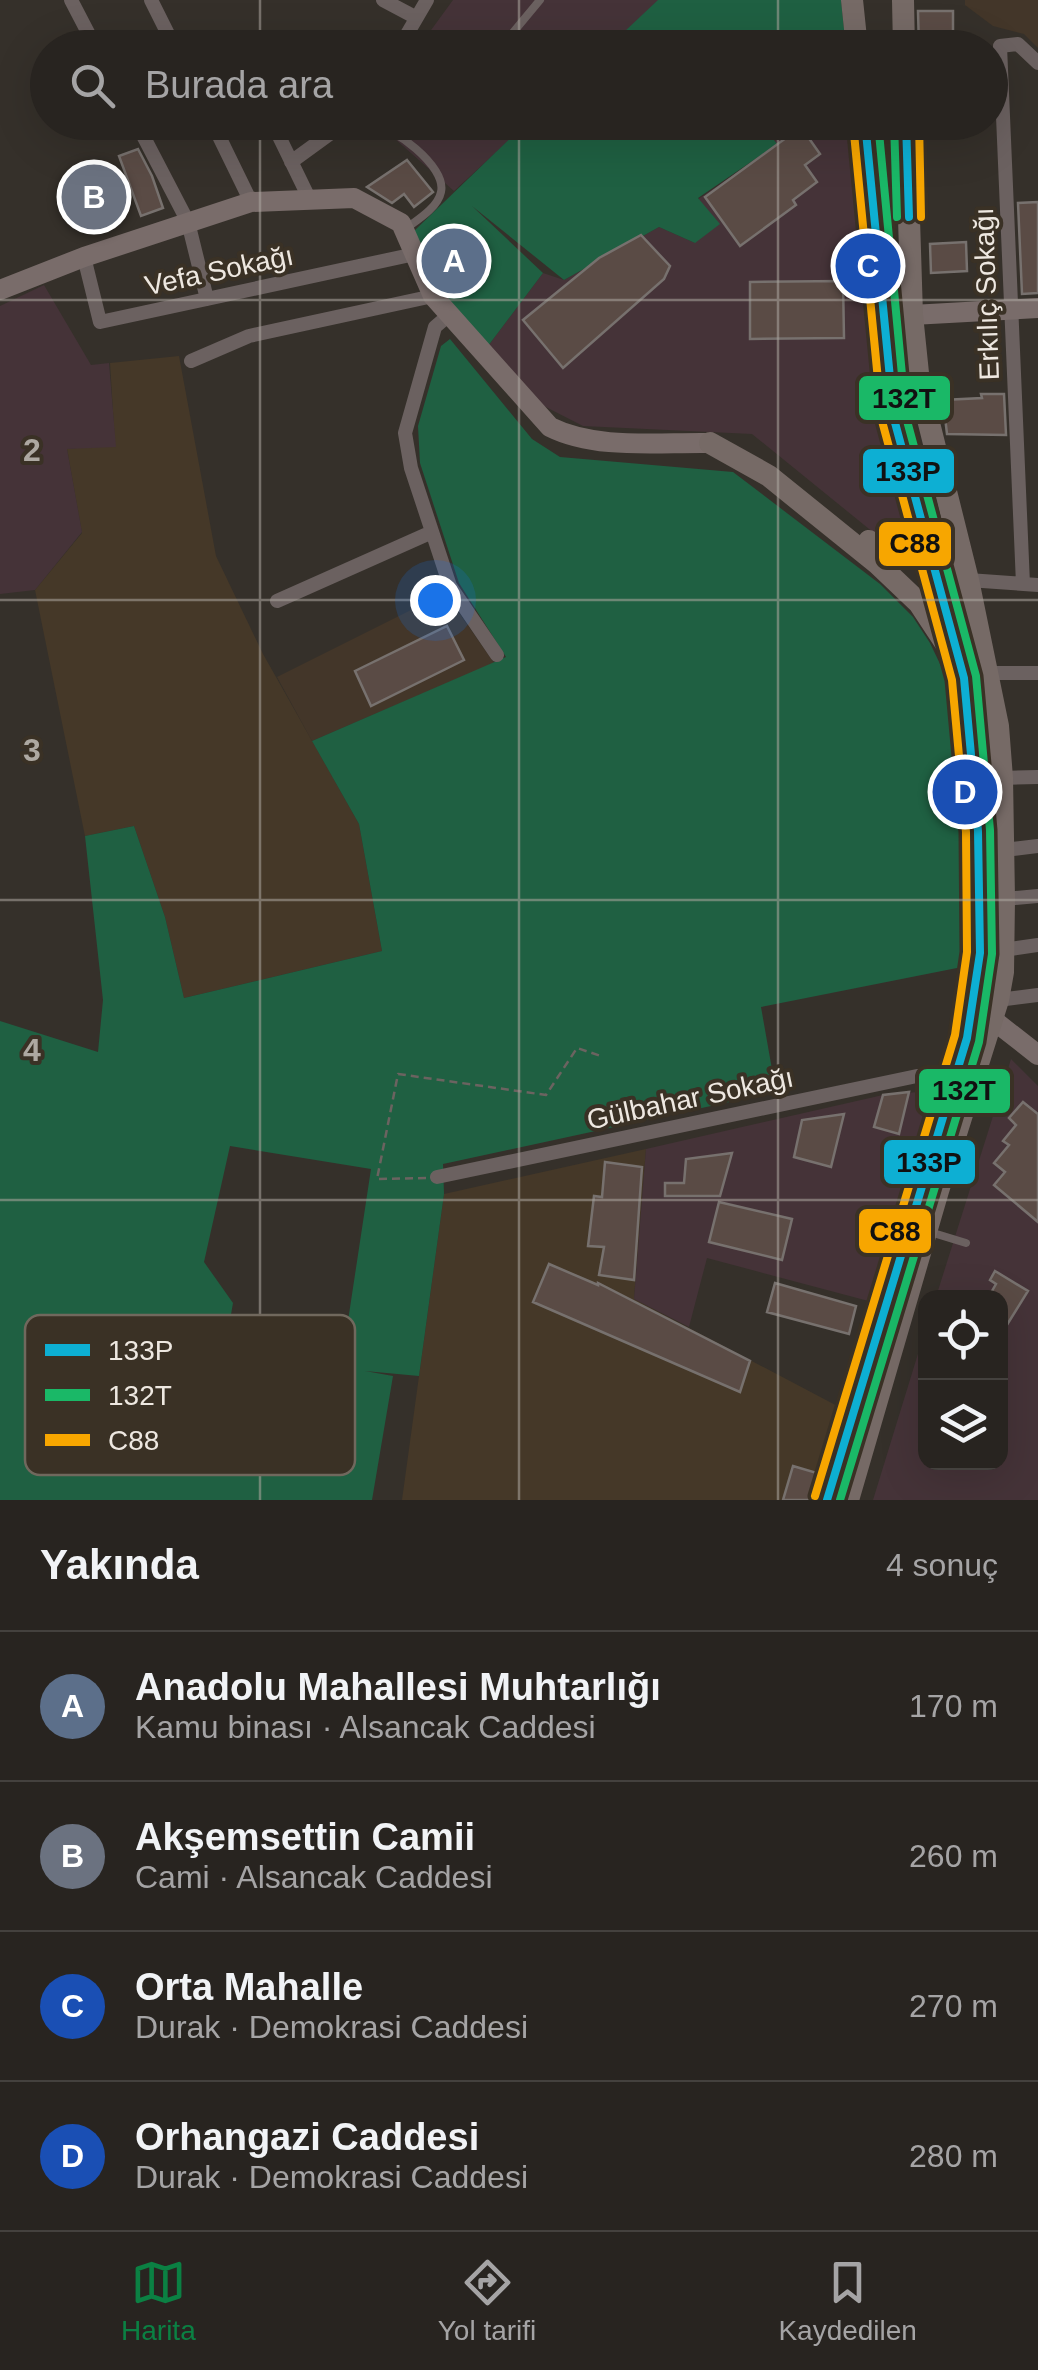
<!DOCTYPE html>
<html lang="tr">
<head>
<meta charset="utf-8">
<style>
  :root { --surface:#282420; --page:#34302d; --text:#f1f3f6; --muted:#a5a4a5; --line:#44413e; --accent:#0b8043 }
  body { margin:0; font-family:Arial,sans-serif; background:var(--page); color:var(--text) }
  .controls { position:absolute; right:30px; bottom:30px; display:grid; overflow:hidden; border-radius:20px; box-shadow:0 10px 40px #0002 }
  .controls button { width:90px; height:90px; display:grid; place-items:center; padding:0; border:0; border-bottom:2px solid var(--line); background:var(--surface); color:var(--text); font:50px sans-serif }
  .you { position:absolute; left:435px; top:600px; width:35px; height:35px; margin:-25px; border:8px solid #fff; border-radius:50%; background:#1a73e8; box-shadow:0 0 0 15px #1a73e833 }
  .badge { display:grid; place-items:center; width:65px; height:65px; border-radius:50%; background:var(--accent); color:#fff; font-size:32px; font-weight:700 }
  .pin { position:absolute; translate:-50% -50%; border:5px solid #fff; box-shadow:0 2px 10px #0006 }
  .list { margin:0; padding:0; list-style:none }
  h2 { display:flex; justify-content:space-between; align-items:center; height:130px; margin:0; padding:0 40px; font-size:42px }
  h2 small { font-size:32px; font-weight:400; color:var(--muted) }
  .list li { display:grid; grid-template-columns:65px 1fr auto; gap:30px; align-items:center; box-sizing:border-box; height:150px; padding:0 40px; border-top:2px solid var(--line) }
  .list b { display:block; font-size:38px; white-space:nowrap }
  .list p { margin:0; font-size:32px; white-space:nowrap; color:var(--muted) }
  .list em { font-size:32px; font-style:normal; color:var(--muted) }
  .icon { flex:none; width:55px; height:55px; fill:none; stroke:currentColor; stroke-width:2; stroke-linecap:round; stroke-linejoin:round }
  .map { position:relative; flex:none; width:1038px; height:1500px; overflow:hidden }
  .search { position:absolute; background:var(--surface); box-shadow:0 10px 40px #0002; left:30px; right:30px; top:30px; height:110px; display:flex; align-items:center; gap:25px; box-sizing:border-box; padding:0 35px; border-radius:55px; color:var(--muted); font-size:38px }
  .sheet { height:730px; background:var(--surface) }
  nav { display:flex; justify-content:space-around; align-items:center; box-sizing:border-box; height:140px; border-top:2px solid var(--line); background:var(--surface); font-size:28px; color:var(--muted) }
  nav a { display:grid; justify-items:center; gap:5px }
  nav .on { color:var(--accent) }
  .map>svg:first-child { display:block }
</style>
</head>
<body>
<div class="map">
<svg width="1038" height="1500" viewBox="0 0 1038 1500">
  <rect width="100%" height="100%" fill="#35302a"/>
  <path fill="#453828" d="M179,356L216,556L263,654L359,824L382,951L184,998L165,917L134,826L85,836L35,590L82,533L67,449L115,444L110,363Z
    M646,1149L634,1299L843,1409L815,1500H402L444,1194Z"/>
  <path fill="#453338" d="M453,0H661L610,47L418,48Z
    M377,123H528L454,191Z
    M781,123H854L875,415L909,545L895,550L752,434L583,426L538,403L485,350L543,273L564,280L659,227L695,243L697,200L777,145L768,132Z
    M44,285L91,365L109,363L116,447L67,449L82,532L35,590L0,594V306Z
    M1011,1059L1038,1086V1500H873L925,1331L926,1462H1000V1298L936,1297Z
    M918,1092L936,1107L876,1303L707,1258L689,1327L634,1299L646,1149L883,1095Z"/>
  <path fill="#433629" d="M965,0H1038V48L1024,34L993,26L965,5Z
    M445,593L494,663L312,741L277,677Z"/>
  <path fill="#1f6042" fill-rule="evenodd" d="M658,0H841L846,48H607Z
    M526,123H781L768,132L777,144L698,198L720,224L695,243L659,227L564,280L472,206L543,273L485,350L438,290L413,232Z
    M450,339L532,439L560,457L733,472L880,584L913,617L930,643L950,685L962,835L967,966L761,1007L776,1092L443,1164L444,1194L419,1376L365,1371L393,1376L372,1500H0V1021L98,1052L103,1000L85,836L134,826L165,917L184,998L382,951L359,824L312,741L506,657L459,583L420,463L418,426L441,346ZM230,1146L371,1169L341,1367L224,1354L233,1303L204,1262Z"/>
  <path fill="#5a4b45" stroke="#77716e" stroke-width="2.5" d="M918,11H953V48H919Z
    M801,127L820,154L805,165L817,182L793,200L796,205L740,246L705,197Z
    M138,149L152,176L163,208L141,216L119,156Z
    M407,160L433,192L414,207L404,194L392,203L367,187Z
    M76,178L113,179L112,216L75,214Z
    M1038,202V293L1022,294L1018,203Z
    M641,235L670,266L664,279L563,368L523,320L599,258Z
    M966,242L967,271L931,273L930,244Z
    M843,281L844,338L750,339V282Z
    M981,394H1004L1006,435L947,434L943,400L982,398Z
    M447,626L464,660L371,706L355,671Z
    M909,1092L899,1134L874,1127L883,1095Z
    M1023,1102L1038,1114V1222L994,1185L1005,1172L994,1163L1009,1145L1003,1141L1016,1125L1009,1118Z
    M844,1114L831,1167L794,1157L802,1120Z
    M732,1153L720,1196H665V1183H684L686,1159Z
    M605,1162L642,1167L634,1280L599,1275L604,1247L588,1246L594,1196L602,1197Z
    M719,1202L792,1219L782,1260L709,1242Z
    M549,1264L598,1285V1283L750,1361L740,1392L533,1302Z
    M995,1271L1028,1291L1000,1336V1298H988L996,1284L990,1280Z
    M775,1283L856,1306L849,1334L767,1312Z
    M793,1466L817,1473L809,1500H783Z"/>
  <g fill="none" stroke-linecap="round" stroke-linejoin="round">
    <path stroke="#6b6360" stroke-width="2.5" stroke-dasharray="8 5" stroke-linecap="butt" d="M426,1178L377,1179L398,1074L546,1095L577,1048L601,1056"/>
    <path stroke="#6b6160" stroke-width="8" d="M500,48L540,0
      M369,122C392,126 447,166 441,192C438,207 419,219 408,227
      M930,1232L966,1243"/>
    <path stroke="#6b6160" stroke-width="14" d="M71,0L96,48
      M151,0L175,48
      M383,0L415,17
      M215,48L231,39L235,48
      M399,48L427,0
      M136,122L188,222L207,299
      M212,122L251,202
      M272,122L309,198
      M291,162L346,122
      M84,257L100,322L415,254
      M449,315L435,327L405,433L411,468L450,586L497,655
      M191,361L249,336L433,296
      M968,580L1038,585
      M1023,584L1000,46L1018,44L1038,63
      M277,601L432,532
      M988,673H1038
      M1002,778L1038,777
      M1004,850L1038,846
      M1004,899L1038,896
      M1003,950L1038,945
      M998,1000L1038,995
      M437,1177L917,1076L954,1079"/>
    <path stroke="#796c6a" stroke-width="20" d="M0,290L84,257L251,202L354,198L401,223L433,296L550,427C596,450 658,442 710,443
      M912,315L1038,308
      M992,1019L1038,1055"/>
    <path stroke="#766a66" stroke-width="22" d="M852,0L857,48
      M903,0L904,48
      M710,443L769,476L878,564L919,603L950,650
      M869,541L885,553L903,558L915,548V520
      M827,1500L967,1038L980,953L978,831L964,678L894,419L865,122
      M848,1500L938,1191L998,1000L1003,972L1004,899L1002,778L998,726L968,580L919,383L912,315L906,122"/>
    <g stroke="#3a3125" stroke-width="15">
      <path id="bus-1" d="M906,122L909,217
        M827,1500L967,1038L980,953L978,831L964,678L894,419L865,122"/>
    </g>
    <g stroke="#3a3125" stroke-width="15">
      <path id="bus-2" d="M894,122L897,217
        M840,1500L979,1042L992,954L990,830L976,676L906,417L878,122"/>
    </g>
    <g stroke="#3a3125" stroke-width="15">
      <path id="bus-3" d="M919,122L921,217
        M815,1496L955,1035L967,952L966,832L952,680L882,421L853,123"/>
    </g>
    <use href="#bus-1" stroke="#0dafd3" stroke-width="8"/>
    <use href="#bus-2" stroke="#1ab867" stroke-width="8"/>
    <use href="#bus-3" stroke="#f7a600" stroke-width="8"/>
  </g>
  <path fill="none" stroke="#ada8a1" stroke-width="2.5" stroke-opacity="0.55" d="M260,0V48M519,0V48M778,0V48M260,122V1500M519,122V1500M778,122V1500M0,300H1038M0,600H1038M0,900H1038M0,1200H1038"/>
  <g text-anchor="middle" stroke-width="8" stroke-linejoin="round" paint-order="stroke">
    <g font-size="28" fill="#eee8e1" stroke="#3a3125">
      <text transform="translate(219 270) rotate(-12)" y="10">Vefa Sokağı</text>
      <text transform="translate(986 294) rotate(-92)" y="10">Erkılıç Sokağı</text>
      <text transform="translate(690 1098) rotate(-12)" y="10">Gülbahar Sokağı</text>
    </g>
  </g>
  <rect x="25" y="1315" width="330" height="160" rx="15" fill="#3a3125" stroke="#70685d" stroke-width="2.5"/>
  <rect x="45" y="1344" width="45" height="12" fill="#0dafd3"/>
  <rect x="45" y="1389" width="45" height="12" fill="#1ab867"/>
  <rect x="45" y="1434" width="45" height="12" fill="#f7a600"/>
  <g font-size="28" fill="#eee8e1">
    <text x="108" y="1360">133P</text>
    <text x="108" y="1405">132T</text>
    <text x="108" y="1450">C88</text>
  </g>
  <g font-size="32" text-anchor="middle" font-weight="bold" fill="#ada8a1" stroke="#3a3125" stroke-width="8" stroke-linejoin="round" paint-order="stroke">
    <text x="32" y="461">2</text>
    <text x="32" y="761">3</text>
    <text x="32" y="1061">4</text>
  </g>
  <g stroke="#3a3125" stroke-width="4">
    <rect x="857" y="374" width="95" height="48" rx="10" fill="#1ab867"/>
    <rect x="861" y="447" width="95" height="48" rx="10" fill="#0dafd3"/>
    <rect x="877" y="520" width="76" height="48" rx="10" fill="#f7a600"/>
    <rect x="917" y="1067" width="95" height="48" rx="10" fill="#1ab867"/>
    <rect x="882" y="1138" width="95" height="48" rx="10" fill="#0dafd3"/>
    <rect x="857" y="1207" width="76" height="48" rx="10" fill="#f7a600"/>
  </g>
  <g font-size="28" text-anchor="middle" font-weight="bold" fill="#111">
    <text x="904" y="408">132T</text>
    <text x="908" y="481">133P</text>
    <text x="915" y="553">C88</text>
    <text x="964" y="1100">132T</text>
    <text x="929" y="1172">133P</text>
    <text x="895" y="1241">C88</text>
  </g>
</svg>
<div class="controls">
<button><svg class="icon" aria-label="locate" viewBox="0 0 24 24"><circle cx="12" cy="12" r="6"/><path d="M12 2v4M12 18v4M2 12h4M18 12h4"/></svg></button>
<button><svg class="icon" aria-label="layers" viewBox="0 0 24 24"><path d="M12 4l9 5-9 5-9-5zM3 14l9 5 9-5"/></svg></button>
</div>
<div class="you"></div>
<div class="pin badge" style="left:454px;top:261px;background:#5c6f8a">A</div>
<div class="pin badge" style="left:94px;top:197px;background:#6b7280">B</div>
<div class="pin badge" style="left:868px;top:266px;background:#1a4fb4">C</div>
<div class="pin badge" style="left:965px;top:792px;background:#1a4fb4">D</div>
<div class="search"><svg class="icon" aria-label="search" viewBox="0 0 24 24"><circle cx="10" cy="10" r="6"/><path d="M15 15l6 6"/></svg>Burada ara</div>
</div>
<section class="sheet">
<h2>Yakında<small>4 sonuç</small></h2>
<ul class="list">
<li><span class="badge" style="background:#5c6f8a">A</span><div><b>Anadolu Mahallesi Muhtarlığı</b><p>Kamu binası · Alsancak Caddesi</p></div><em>170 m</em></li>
<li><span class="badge" style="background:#6b7280">B</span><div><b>Akşemsettin Camii</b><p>Cami · Alsancak Caddesi</p></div><em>260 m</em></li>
<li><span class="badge" style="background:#1a4fb4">C</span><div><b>Orta Mahalle</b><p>Durak · Demokrasi Caddesi</p></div><em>270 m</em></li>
<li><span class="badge" style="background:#1a4fb4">D</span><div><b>Orhangazi Caddesi</b><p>Durak · Demokrasi Caddesi</p></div><em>280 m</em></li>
</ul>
</section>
<nav>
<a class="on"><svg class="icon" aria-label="map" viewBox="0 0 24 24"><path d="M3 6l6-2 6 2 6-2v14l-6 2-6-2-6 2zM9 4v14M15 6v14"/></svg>Harita</a>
<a><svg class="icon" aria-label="directions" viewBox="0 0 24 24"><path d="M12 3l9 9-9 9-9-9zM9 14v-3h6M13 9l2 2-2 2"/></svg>Yol tarifi</a>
<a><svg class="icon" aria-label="saved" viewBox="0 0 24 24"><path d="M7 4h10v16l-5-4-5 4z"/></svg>Kaydedilen</a>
</nav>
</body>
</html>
